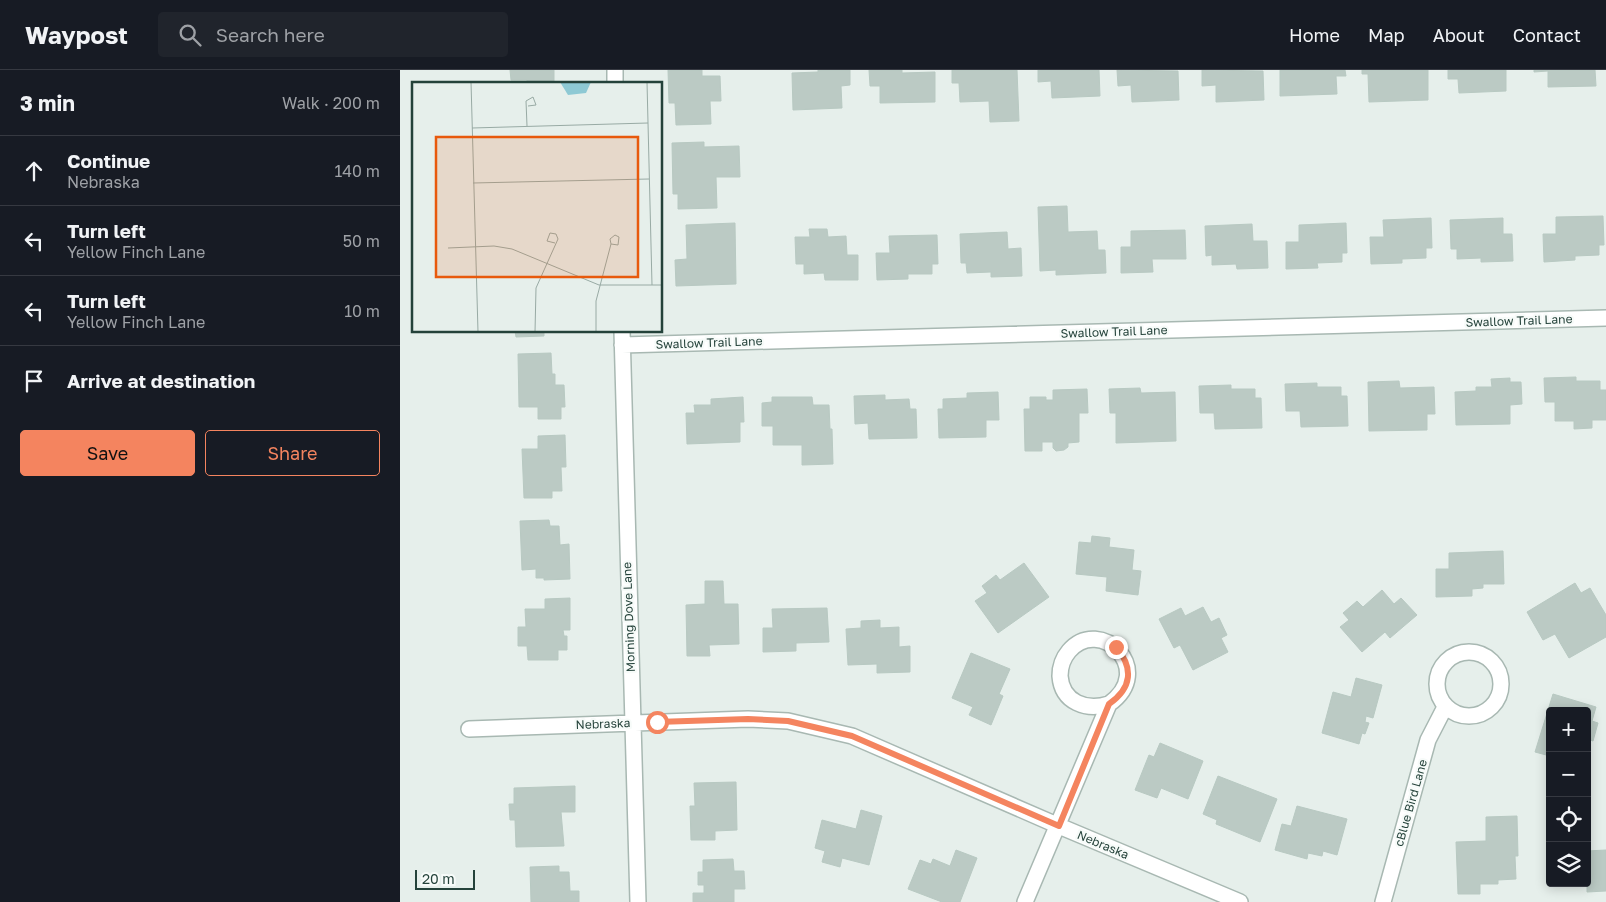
<!DOCTYPE html>
<html lang="en">
<head>
<meta charset="utf-8">
<style>
  :root { --surface:#171b24; --page:#20242c; --text:#f1f3f6; --muted:#9ea1a6; --line:#363941; --accent:#f4845f }
  body { margin:0; font-family:"Golos Text",sans-serif; background:var(--page); color:var(--text) }
  .controls { position:absolute; right:15px; bottom:15px; display:grid; overflow:hidden; border-radius:5px; box-shadow:0 2px 12px #0003 }
  .controls button { width:45px; height:45px; display:grid; place-items:center; padding:0; border:0; border-bottom:1px solid var(--line); background:var(--surface); color:var(--text); font:25px sans-serif }
  .scale { position:absolute; left:15px; bottom:12px; width:60px; box-sizing:border-box; padding-left:5px; border:2px solid #24423a; border-top:0; font-size:14px; line-height:18px; white-space:nowrap; color:#24423a; -webkit-text-stroke:4px #f7fbf9; paint-order:stroke }
  .stop { position:absolute; width:15px; height:15px; margin:-11px; border:4px solid #f4845f; border-radius:50%; background:#fff }
  .stop.end { background:#f4845f; border-color:#fff; box-shadow:0 1px 5px #0008 }
  .list { margin:0; padding:0; list-style:none }
  h2 { display:flex; justify-content:space-between; align-items:center; height:65px; margin:0; padding:0 20px; font-size:21px }
  h2 small { font-size:16px; font-weight:400; color:var(--muted) }
  .list li { display:grid; grid-template-columns:32px 1fr auto; gap:15px; align-items:center; box-sizing:border-box; height:70px; padding:0 20px; border-top:1px solid var(--line) }
  .list b { display:block; font-size:19px; white-space:nowrap }
  .list p { margin:0; font-size:16px; white-space:nowrap; color:var(--muted) }
  .list em { font-size:16px; font-style:normal; color:var(--muted) }
  .actions { display:flex; gap:10px; padding:15px 20px }
  .actions a { flex:1; padding:11px 0; border:1px solid var(--accent); border-radius:5px; text-align:center; font-size:18px; color:var(--accent) }
  .actions .main { background:var(--accent); color:#111 }
  .icon { flex:none; width:28px; height:28px; fill:none; stroke:currentColor; stroke-width:2; stroke-linecap:round; stroke-linejoin:round }
  .map { position:relative; flex:none; width:1206px; height:832px; overflow:hidden }
  header { display:flex; align-items:center; gap:30px; box-sizing:border-box; height:70px; padding:0 25px; background:var(--surface); border-bottom:1px solid var(--line) }
  header strong { font-size:24px }
  nav { display:flex; gap:28px; margin-inline-start:auto; font-size:18px }
  .search { width:350px; height:45px; background:var(--page); display:flex; align-items:center; gap:12px; box-sizing:border-box; padding:0 18px; border-radius:5px; color:var(--muted); font-size:19px }
  main { display:flex }
  aside { flex:1; background:var(--surface) }
  .map>svg:first-child { display:block }
</style>
</head>
<body>
<header>
<strong>Waypost</strong>
<div class="search"><svg class="icon" aria-label="search" viewBox="0 0 24 24"><circle cx="10" cy="10" r="6"/><path d="M15 15l6 6"/></svg>Search here</div>
<nav><a>Home</a><a>Map</a><a>About</a><a>Contact</a></nav>
</header>
<main>
<aside>
<h2>3 min<small>Walk · 200 m</small></h2>
<ul class="list">
<li><svg class="icon" aria-label="ahead" viewBox="0 0 24 24"><path d="M12 20V5M6 11l6-6 6 6"/></svg><div><b>Continue</b><p>Nebraska</p></div><em>140 m</em></li>
<li><svg class="icon" aria-label="left" viewBox="0 0 24 24"><path d="M17 20v-9H6M10 6l-5 5 5 5"/></svg><div><b>Turn left</b><p>Yellow Finch Lane</p></div><em>50 m</em></li>
<li><svg class="icon" aria-label="left" viewBox="0 0 24 24"><path d="M17 20v-9H6M10 6l-5 5 5 5"/></svg><div><b>Turn left</b><p>Yellow Finch Lane</p></div><em>10 m</em></li>
<li><svg class="icon" aria-label="arrive" viewBox="0 0 24 24"><path d="M6 21V4h12l-3 4 3 4H6"/></svg><div><b>Arrive at destination</b></div></li>
</ul>
<div class="actions"><a class="main">Save</a><a>Share</a></div>
</aside>
<div class="map">
<svg width="1206" height="832" viewBox="0 0 1206 832">
  <rect width="100%" height="100%" fill="#e6efeb"/>
  <path fill="#bbcac4" stroke="#b8c9c2" d="M110,0H154V14H127V10H111Z
    M268,0H302V6H320L321,31H310L311,54L276,55L275,33H269Z
    M418,0H450V15L441,16L442,38L393,40L392,3L418,2Z
    M469,0H502V3L535,2V32L480,33V16H470Z
    M552,0H617L619,51L590,52L589,31L560,32L559,13H552Z
    M638,0H699L700,26L652,28L651,11L638,12Z
    M717,0L778,1L779,30L732,32L731,15L718,16Z
    M802,0L863,1L864,30L816,32V15L802,16Z
    M880,0H945L946,6H936L937,24L880,26Z
    M962,0H1028V30L969,32L968,4H962Z
    M1048,0H1106V21L1059,23L1058,9H1048Z
    M1134,0H1195L1196,16L1148,17V1L1134,2Z
    M304,72V77L339,76L340,107H316L317,138L278,139V124H273L272,73Z
    M667,136L668,162L697,161L698,180H705L706,203L656,205V200L640,201L638,137Z
    M1203,146L1204,175H1199V185L1175,186V190L1144,192L1143,164H1156V147Z
    M1031,148L1032,178H1026V188L1002,189V193L971,194L970,167H984L983,150Z
    M1103,148V164H1112L1113,191L1081,192V188L1057,189V179H1051L1050,150Z
    M335,153L336,214L276,216L275,190L287,189L286,155Z
    M946,153L947,183H942V192L917,193L918,198L886,199V172H899V155Z
    M852,154L853,171H867L868,198L837,199L836,194L812,195V185L806,186L805,156Z
    M409,159H427L428,167L446,166L447,185H458V210H425L424,203L404,204V194H396L395,167H410Z
    M785,160L786,189H752L753,202L721,203V177H731V161Z
    M607,162L608,179L621,178L622,206L591,207V202L567,203L566,193H561L560,164Z
    M537,165L538,194H532V204H508V209L477,210L476,183H490L489,166Z
    M115,261H144V266L116,267Z
    M151,283L152,304H155V315H164L165,337H161V349H138V337H119L118,284Z
    M1176,307V311H1200V320H1206V350H1192V358L1174,359V351H1155V332H1145L1144,308Z
    M1110,308V312H1121L1122,334L1110,335V354L1056,355L1055,322L1076,321V317H1092L1091,309Z
    M999,311L1000,318L1034,317L1035,344H1027V360L969,361L968,312Z
    M917,313V317H941V326H947L948,356L901,357L900,341H886L885,314Z
    M831,315V319H855V328H861L862,358L815,359L814,343H800L799,316Z
    M740,318L741,323L775,322L776,371L716,373V343H710L709,319Z
    M687,319L688,343H679V372L668,373V377L664,380L656,381L653,378V372H642V381H625L624,339H630V327H646V330H653V320Z
    M598,322L599,350H586V367L539,368L538,339H543V329L567,328V323Z
    M485,325V330L509,329L510,339H516L517,368L469,369L468,353L455,354L454,326Z
    M343,327L344,352H340V372L287,374L286,343H295L294,335H311V329Z
    M372,327H412L413,335H429L430,359H432L433,394L402,395V375H373V356H362V333L372,332Z
    M165,365L166,397H161L162,421H152V428H124L122,379H138V366Z
    M149,450L150,456H159L160,475L169,474L170,509L144,510V508H136V499L122,500L120,451Z
    M692,466L710,468L709,477L734,480L732,500L741,501L738,525L706,521L707,507L676,504L679,472L691,473Z
    M1103,481L1104,514H1083V518L1072,519V526L1036,527V499H1049V483Z
    M624,493L649,527L598,563L575,531L587,523L582,516L596,505L600,510Z
    M305,511H323L324,534H338L339,574L309,575L310,586H287L286,535L305,534Z
    M1175,513L1181,523L1190,518L1206,545V567L1169,588L1155,564L1143,570L1127,542Z
    M982,520L994,534L1001,528L1017,545L990,568L985,562L962,582L940,557L949,550L943,543L957,531L963,537Z
    M170,528V560H163L164,566H167V580H158V590H128L127,576H118V557H126L125,539H145V529Z
    M803,537L811,552L819,548L827,565L821,568L828,582L793,600L780,575L774,578L759,549L781,538L785,546Z
    M427,538L429,572L396,573V581L363,582V558H373L372,539Z
    M480,550V558L499,557V577L510,576V602L477,603V594L448,595L446,559L461,558V551Z
    M571,583L610,599L599,624L603,626L591,655L569,645L573,637L552,628Z
    M956,608L982,615L973,648L966,646L965,652L969,653L965,664L962,663L959,674L922,663L933,622L951,627Z
    M1153,624L1196,637L1192,651L1198,653L1193,671L1187,669V641H1150V686L1135,682Z
    M760,673L803,691L788,729L761,718L757,728L735,720L749,685L754,687Z
    M818,706L877,729L860,772L816,754L817,750L803,744Z
    M336,712L337,760L315,761V770H291L290,736H295L294,713Z
    M175,716V742H161L164,776L116,777L115,750H110L109,734H114V718Z
    M897,736L947,749L937,785L923,781L922,786L908,783L907,789L875,780L882,754L891,756Z
    M461,740L482,746L469,795L442,788L440,797L422,792L425,781L415,778L422,750L456,759Z
    M1117,746L1118,786H1115L1116,809L1098,810V814H1080V824H1058L1056,772L1086,771V747Z
    M556,780L577,788L560,832H542L508,819L520,790L531,794L533,789L550,796Z
    M1206,780V821L1187,822V815L1161,816V813H1187V781Z
    M333,789L334,801H344L345,819H334V832H293V823H304V815H298V802H303V790Z
    M159,796V802H169L170,821H179V832H131L130,797Z"/>
  <g fill="none" stroke-linecap="round" stroke-linejoin="round">
    <g stroke="#a8b8b2" stroke-width="18">
      <path id="minor" d="M215,0V14
        M222,261L238,832
        M222,275L1206,248
        M1037 614a32 32 0 1 1 64 0a32 32 0 1 1-64 0Z
        M69,659L348,649L388,651L452,666L659,756L840,832
        M625,832L709,634C757,600 700,545 669,581C663,588 660,597 660,606C662,633 687,641 709,634
        M983,832L1028,670L1045,637"/>
    </g>
    <use href="#minor" stroke="#fff" stroke-width="15"/>
  </g>
  <g fill="none" stroke-linecap="round" stroke-linejoin="round">
    <path stroke="#f4845f" stroke-width="6" d="M257,652L348,649L388,651L452,666L659,756L709,634C732,618 734,598 716,577"/>
  </g>
  <g text-anchor="middle" stroke-width="4.5" stroke-linejoin="round" paint-order="stroke">
    <g font-size="12" fill="#24423a" stroke="#f7fbf9">
      <text transform="translate(1119 251) rotate(-2)" y="4">Swallow Trail Lane</text>
      <text transform="translate(714 262) rotate(-2)" y="4">Swallow Trail Lane</text>
      <text transform="translate(309 273) rotate(-2)" y="4">Swallow Trail Lane</text>
      <text transform="translate(229 547) rotate(-92)" y="4">Morning Dove Lane</text>
      <text transform="translate(203 654) rotate(-2)" y="4">Nebraska</text>
      <text transform="translate(1011 733) rotate(-74)" y="4">cBlue Bird Lane</text>
      <text transform="translate(703 775) rotate(23)" y="4">Nebraska</text>
    </g>
  </g>
  <g transform="translate(12 12)">
    <rect width="250" height="250" fill="#e6efeb"/>
    <path d="M148,0H179L174,11L156,13Z" fill="#8ec9d4"/>
    <path fill="none" stroke="#98aaa4" stroke-width="1" d="M59,0L66,250M235,0L240,203M115,44L114,19L121,15L124,23L116,24M60,46L236,41M61,101L237,97M36,166L82,164L100,167L187,203H250M123,250L124,206L146,157L144,152L138,151L135,159L143,161M184,250V219L199,162L198,157L203,153L207,155L206,163L199,162"/>
    <path fill="#e8590c" fill-opacity="0.15" stroke="#e8590c" stroke-width="2.5" d="M24,55H226V195H24Z"/>
    <rect width="250" height="250" fill="none" stroke="#24423a" stroke-width="2.5"/>
  </g>
</svg>
<div class="controls">
<button>+</button>
<button>−</button>
<button><svg class="icon" aria-label="locate" viewBox="0 0 24 24"><circle cx="12" cy="12" r="6"/><path d="M12 2v4M12 18v4M2 12h4M18 12h4"/></svg></button>
<button><svg class="icon" aria-label="layers" viewBox="0 0 24 24"><path d="M12 4l9 5-9 5-9-5zM3 14l9 5 9-5"/></svg></button>
</div>
<div class="scale">20 m</div>
<div class="stop" style="left:257px;top:652px"></div>
<div class="stop end" style="left:716px;top:577px"></div>
</div>
</main>
</body>
</html>
